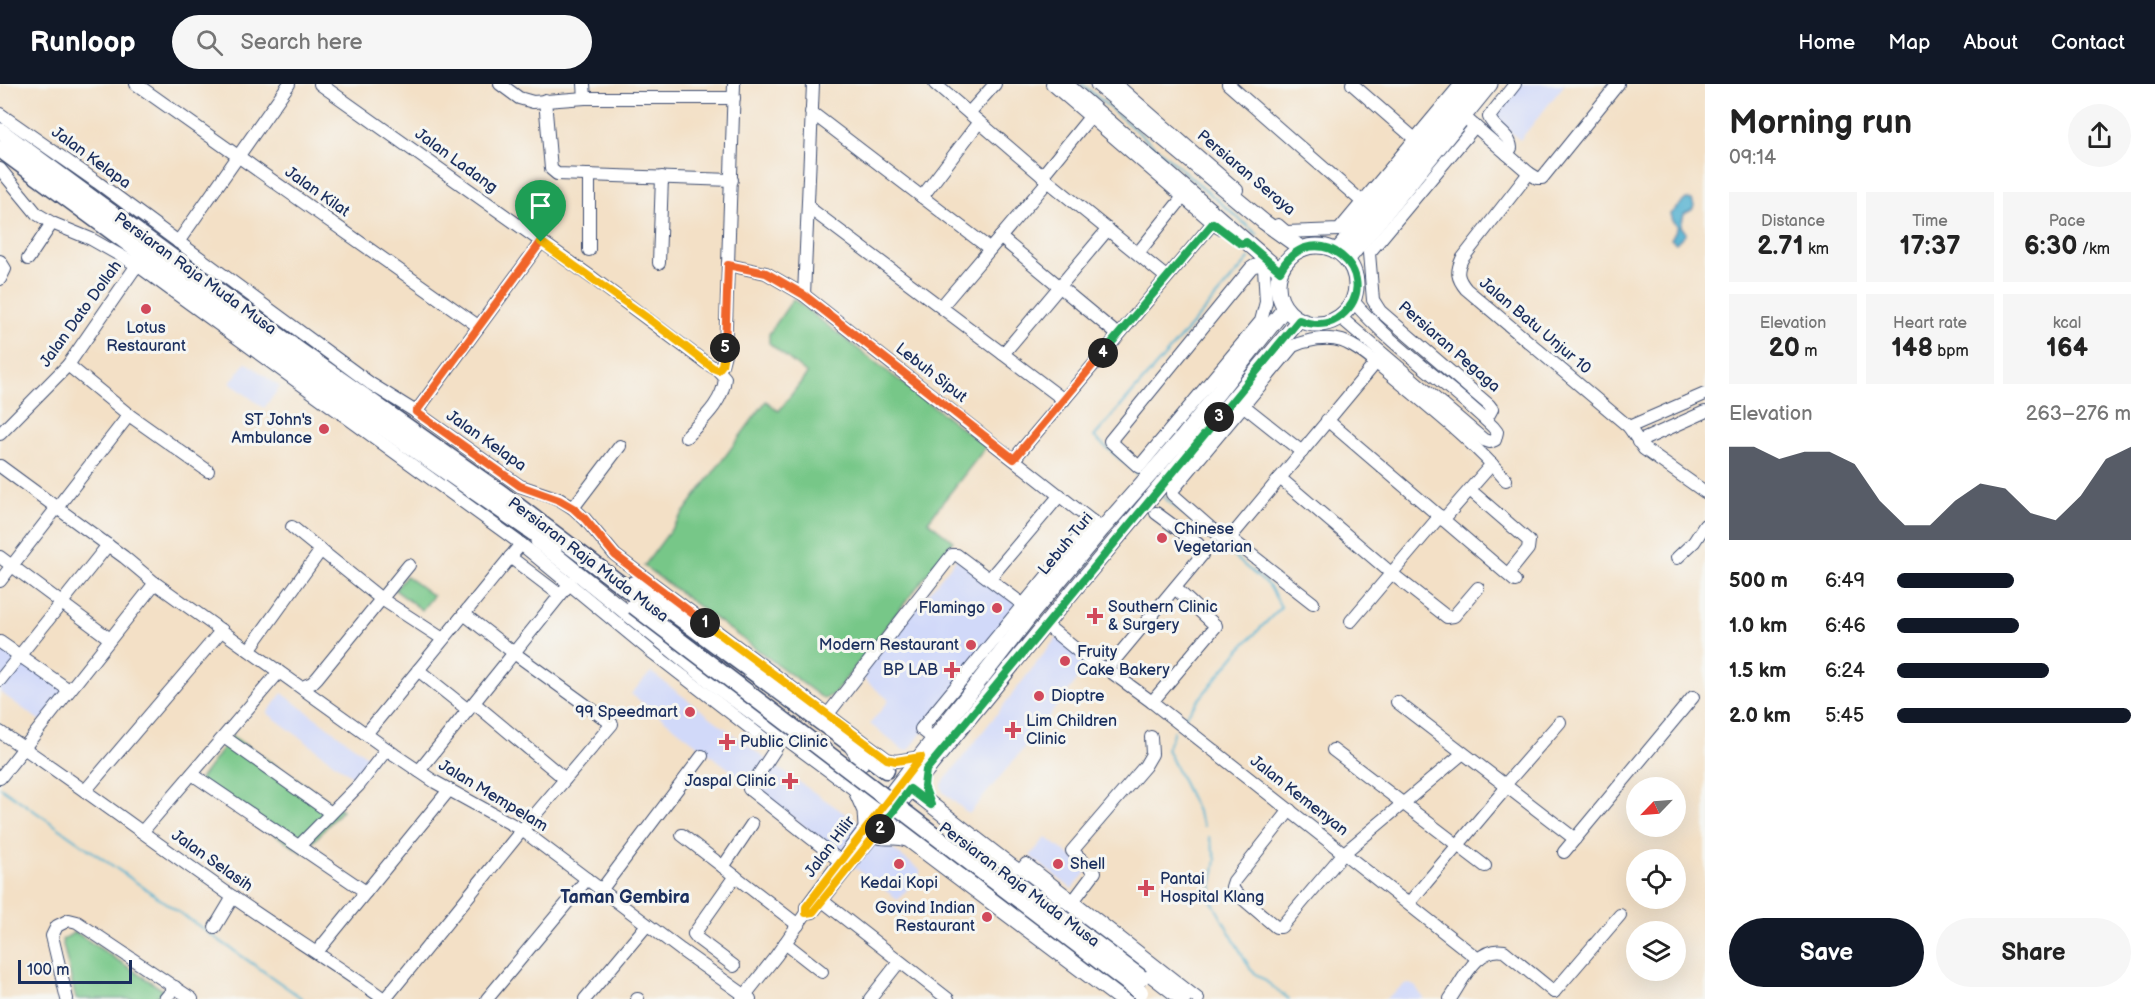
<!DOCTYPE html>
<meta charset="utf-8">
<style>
body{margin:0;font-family:"Balsamiq Sans",sans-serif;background:#f6f6f6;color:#222;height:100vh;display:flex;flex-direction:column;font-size:22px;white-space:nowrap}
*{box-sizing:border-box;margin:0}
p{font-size:20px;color:#767676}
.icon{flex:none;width:33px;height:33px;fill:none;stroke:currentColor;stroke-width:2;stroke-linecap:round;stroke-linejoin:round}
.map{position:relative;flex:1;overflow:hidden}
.sheet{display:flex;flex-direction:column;background:#fff;width:450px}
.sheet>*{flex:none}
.needle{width:39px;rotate:245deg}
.fabs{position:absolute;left:1626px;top:693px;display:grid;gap:12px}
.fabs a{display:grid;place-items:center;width:60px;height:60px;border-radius:50%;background:#fff;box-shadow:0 6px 24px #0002;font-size:30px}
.scale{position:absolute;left:18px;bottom:15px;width:114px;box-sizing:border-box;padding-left:6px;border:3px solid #1b2f5e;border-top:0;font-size:16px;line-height:21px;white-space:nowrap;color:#1b2f5e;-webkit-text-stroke:4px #f6f6f2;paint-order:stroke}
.pin{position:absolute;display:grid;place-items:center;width:51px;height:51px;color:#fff;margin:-62px -26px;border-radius:50% 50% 50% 0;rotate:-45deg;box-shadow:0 0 6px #0007}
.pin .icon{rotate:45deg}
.km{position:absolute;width:30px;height:30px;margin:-15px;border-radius:50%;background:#222;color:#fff;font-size:16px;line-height:30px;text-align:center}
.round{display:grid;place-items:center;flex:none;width:63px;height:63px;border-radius:32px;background:#f6f6f6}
.head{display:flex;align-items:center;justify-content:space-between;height:102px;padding:0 24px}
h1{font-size:33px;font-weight:700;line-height:45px}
.figures{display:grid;grid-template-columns:repeat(3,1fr);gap:9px;height:102px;padding:6px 24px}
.figures div{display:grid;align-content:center;border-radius:0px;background:#f6f6f6;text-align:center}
.figures b{font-size:26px;font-weight:700}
.figures small{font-size:16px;font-weight:400}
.figures p{font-size:16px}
.chart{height:168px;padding:12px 24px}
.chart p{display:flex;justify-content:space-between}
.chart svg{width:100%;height:108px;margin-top:6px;fill:#111827;opacity:.7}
.action{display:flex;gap:12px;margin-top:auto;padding:12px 24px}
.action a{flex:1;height:69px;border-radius:36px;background:#111827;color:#fff;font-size:24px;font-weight:700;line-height:69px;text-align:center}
.action a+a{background:#f6f6f6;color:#222}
ul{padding:0 24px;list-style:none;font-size:20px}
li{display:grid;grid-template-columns:96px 72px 1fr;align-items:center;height:45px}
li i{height:15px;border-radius:8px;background:#111827}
header{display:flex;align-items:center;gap:36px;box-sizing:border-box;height:84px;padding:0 30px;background:#111827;color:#fff}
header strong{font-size:28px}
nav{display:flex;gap:33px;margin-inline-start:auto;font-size:21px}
.search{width:420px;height:54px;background:#f6f6f6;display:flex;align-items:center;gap:15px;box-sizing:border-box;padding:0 21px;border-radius:33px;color:#767676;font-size:22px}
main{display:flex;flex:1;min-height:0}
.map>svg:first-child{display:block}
.built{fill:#d1d9f9}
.green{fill:#77c788;stroke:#497b73;stroke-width:1.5}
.water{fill:#52b1d0;stroke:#367097;stroke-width:1.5}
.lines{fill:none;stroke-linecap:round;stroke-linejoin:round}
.stream{stroke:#52b1d0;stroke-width:2}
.minor-casing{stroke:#3b4a6e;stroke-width:14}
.major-casing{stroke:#3b4a6e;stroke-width:17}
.highway-casing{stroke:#3b4a6e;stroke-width:19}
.minor{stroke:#fff;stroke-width:12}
.major{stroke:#fff;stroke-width:15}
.highway{stroke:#fff;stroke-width:16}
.highway-bridge-casing{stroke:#3b4a6e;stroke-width:19;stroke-linecap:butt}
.highway-bridge{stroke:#fff;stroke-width:16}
.split-1-casing{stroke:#fff;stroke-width:12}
.split-2-casing{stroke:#fff;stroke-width:12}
.split-3-casing{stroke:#fff;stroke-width:12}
.split-4-casing{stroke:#fff;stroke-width:12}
.split-5-casing{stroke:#fff;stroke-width:12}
.split-6-casing{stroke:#fff;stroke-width:12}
.split-1{stroke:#f0652b;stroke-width:8}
.split-2{stroke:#f5b400;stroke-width:8}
.split-3{stroke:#22a559;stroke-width:8}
.split-4{stroke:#22a559;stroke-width:8}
.split-5{stroke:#f0652b;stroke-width:8}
.split-6{stroke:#f5b400;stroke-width:8}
.poi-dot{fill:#d1495b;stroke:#f6f6f2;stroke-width:2}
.labels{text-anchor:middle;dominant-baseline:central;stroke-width:6;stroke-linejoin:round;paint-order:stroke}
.street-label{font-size:16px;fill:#1b2f5e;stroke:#f6f6f2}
.poi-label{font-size:16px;fill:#1b2f5e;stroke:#f6f6f2;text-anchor:start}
.neighbourhood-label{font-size:18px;font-weight:bold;fill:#1b2f5e;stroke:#f6f6f2}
</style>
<header>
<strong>Runloop</strong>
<div class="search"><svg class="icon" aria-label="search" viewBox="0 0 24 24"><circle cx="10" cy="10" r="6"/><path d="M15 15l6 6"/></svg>Search here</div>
<nav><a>Home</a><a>Map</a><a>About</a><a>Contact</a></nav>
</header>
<main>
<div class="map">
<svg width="1705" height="915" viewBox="0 0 1705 915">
<rect width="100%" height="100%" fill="#f6f6f2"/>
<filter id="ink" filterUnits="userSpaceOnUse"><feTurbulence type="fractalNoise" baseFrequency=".0167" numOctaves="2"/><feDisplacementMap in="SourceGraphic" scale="12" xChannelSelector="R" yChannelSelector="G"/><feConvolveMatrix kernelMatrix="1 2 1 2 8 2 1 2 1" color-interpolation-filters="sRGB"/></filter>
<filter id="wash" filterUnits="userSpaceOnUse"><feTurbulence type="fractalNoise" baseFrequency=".008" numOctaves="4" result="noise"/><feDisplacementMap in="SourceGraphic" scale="24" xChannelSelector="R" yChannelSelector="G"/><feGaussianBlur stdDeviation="1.35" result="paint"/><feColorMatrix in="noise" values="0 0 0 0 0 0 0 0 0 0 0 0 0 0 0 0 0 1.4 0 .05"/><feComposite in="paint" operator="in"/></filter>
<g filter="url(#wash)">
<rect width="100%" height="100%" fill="#f3e0c6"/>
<!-- built -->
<g class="built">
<path d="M1520,0h45l-45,56 -28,-23z"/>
<path d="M246,278l34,25 -16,21 -34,-25z"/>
<path d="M957,474l62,46 -110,146h-6l-33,-26 19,-24 -29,-24z"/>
<path d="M1057,553l33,26 -61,79 -60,72 -26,-22 -2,-7z"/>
<path d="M0,558l69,48 -26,33 -43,-31z"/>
<path d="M651,588l120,91 91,62 -22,29 -209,-160z"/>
<path d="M282,609l93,69 -15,20 -93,-69z"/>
<path d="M1046,753l42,33 -16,19 -42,-33z"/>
<path d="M875,757l11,3 34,26v5l-22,25 -44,-33z"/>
<path d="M1410,900l6,3 8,12h-39l19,-14z"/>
</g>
<!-- green -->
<g class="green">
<path d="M793,215l193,148 -58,74 25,20 -119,153 -10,5 -180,-133 122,-165 13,10 28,-37 -38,-31v-9z"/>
<path d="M406,492l27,20 -11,14 -27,-20z"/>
<path d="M232,652l110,74 -39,43 -106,-70z"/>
<path d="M75,848l88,58 -8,9h-79l-14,-59z"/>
</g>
<!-- water -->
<path class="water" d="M1686,115l6,1 2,6 -2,4 -8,4 -3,12 5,7 -10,10 -5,-4 7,-13 -6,-5 -2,-7z"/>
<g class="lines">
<!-- stream -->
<g class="stream">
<path d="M1082,0l176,151"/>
<path d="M1140,392l-46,-39 155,-178"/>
<path d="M1160,410l110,93 11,20 -41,42 -57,70"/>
<path d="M1174,647l-7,18 37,77"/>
<path d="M0,703l303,212"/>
<path d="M1209,753l7,22 -6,39 41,72 38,29"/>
</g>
</g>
</g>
<g filter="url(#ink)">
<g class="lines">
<defs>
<g id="minor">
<path d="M136,0l342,242"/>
<path d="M320,0l274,195 112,84 12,7 7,8c-2,25 -23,42 -39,59"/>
<path d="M500,0l19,14 14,4 52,-4h149"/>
<path d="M584,0l1,14"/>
<path d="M935,0l113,97 118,96"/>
<path d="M1052,0l167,144"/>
<path d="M1228,0l139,122"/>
<path d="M1352,0l64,56"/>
<path d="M1108,9l8,-9 121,106"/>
<path d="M545,16l6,69 6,5 175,6"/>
<path d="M811,28l179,137"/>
<path d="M969,29l26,-29"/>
<path d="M0,30l97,68 274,202 45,28 104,74 39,13 14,9 12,11 30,36 272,204 9,2 25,-4"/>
<path d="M1469,37l60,52 8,5h5l76,-94"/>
<path d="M1475,42l-106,127 4,47 7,11 109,94 3,4 -6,11"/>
<path d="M1507,70l4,-6c-1,-14 -17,-18 -22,-31l26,-33"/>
<path d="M0,85l37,45 15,9 39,16 46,26 30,22 354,257 132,109 123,95 -27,41 91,72"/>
<path d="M1529,89l-67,86c-6,13 -5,19 4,30l163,138 15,22 61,43"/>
<path d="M589,91v75"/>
<path d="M1042,92l48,-59"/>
<path d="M922,113l57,-75"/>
<path d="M808,123l256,193"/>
<path d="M1278,141l8,7 53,-2 122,-146"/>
<path d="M1000,153l118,98"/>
<path d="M178,158l111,-158"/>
<path d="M1138,169l45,-56"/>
<path d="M28,175l24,-36"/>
<path d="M0,177l5,8 -5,10"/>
<path d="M659,179l3,-86"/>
<path d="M728,181l38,8 38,22 298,234"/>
<path d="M1259,181l5,3 2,34 -5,19 -122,146 -29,-26 141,-173 3,-2z"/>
<path d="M804,211l9,-211"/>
<path d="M941,223l107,-126"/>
<path d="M1340,233l144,123 6,2 5,-2 2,-8 -4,-5c-45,-44 -99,-78 -140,-126"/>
<path d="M1003,270l105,-125"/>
<path d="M68,281l61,50 79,56"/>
<path d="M718,286l4,-5 3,-11 9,-270"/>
<path d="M1244,322l58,46"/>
<path d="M416,328l125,-170"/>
<path d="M1327,336l188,161"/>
<path d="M1629,343l76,-33"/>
<path d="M0,350l68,-69 69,-100"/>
<path d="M1638,358l67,-30"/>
<path d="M1014,375l199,-236"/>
<path d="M0,382l124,91 31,26 240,172 40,27 87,48 159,120 69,49"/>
<path d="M1280,394l111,95 56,44 7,-1 24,-28"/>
<path d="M1470,406l59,51 -1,8 -20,25"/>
<path d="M573,424l47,-62"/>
<path d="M1443,436l49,-56"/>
<path d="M292,443l88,71 63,41"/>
<path d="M1230,454l149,-179"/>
<path d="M0,473l110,82"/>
<path d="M510,473l50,38"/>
<path d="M1677,474l17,-16 11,-17"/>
<path d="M990,494l70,-83"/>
<path d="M0,497l129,-166"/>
<path d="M1313,519l-83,-65h-8l-50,-44v-3l121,-145c14,-6 34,-10 49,-5 17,6 35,23 49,34 39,33 82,66 115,105"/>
<path d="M1351,537l89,-105"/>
<path d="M1046,541l43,35 18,9 45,33 326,257"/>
<path d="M0,558l69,48"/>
<path d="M249,566l72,-100"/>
<path d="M1107,585l95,-114v-5l-4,-6 -42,-31"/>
<path d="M418,586l50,40"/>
<path d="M0,596l108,-135"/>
<path d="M302,603l10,-4 5,-5 92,-113"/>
<path d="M1152,618l64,-76 -41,-38"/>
<path d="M1397,618l178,137"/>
<path d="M474,619l91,76"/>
<path d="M828,630l124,-159h5l76,57"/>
<path d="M0,648c78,52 153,109 230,163 51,36 104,68 154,104"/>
<path d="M366,650l155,-190"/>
<path d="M224,653l107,76"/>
<path d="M934,655l-13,-10 171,-208"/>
<path d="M1333,666l152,116"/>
<path d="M419,687l151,-188"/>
<path d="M192,690l174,118"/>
<path d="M0,694l155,-195"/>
<path d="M1504,702l56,-64"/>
<path d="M85,707l137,-161"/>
<path d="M1290,726l-56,71 -2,6 4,6 40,34h5l63,-74 118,-99"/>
<path d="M142,748l137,-160"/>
<path d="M682,751l116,90"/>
<path d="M874,752c13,6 20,-1 34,5l210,158"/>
<path d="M299,762l60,-61 28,-36"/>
<path d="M1564,768l129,-155"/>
<path d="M723,783l29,-43"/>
<path d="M1018,790l8,-10 172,135"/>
<path d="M602,805l100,-133"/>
<path d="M815,811l133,104"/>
<path d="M1074,816l21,-28 -23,-21 73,-85 7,-12 -1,-17"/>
<path d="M1409,819l97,-115"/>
<path d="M806,829v-6l74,-99"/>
<path d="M215,843l18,-30"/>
<path d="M785,859l37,29"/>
<path d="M317,868l132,-162"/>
<path d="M734,882l-36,-27 -4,-5 41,-58"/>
<path d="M1554,908l66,-77"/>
<path d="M67,915l-15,-63 5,-10 12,-6 8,2 115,77"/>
<path d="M165,915l10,-12"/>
<path d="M385,915l137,-169 90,-106 -98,-71 -50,-39"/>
<path d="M487,915l100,-120"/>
<path d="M585,915l62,-74"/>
<path d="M637,915h1"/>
<path d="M742,915l34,-43 30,-43 7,-1 77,-97"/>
<path d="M870,915l29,-37"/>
<path d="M1450,915c13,-19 27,-53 54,-48l50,41"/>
</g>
<g id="major">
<path d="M1065,0l215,187"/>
<path d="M1098,0l166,138 38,27"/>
<circle cx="1317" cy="201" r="39"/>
<path d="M1337,167l139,-167"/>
<path d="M1347,176l143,-176"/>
<path d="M538,457l179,145 197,146 218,167"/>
<path d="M841,690l13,-2 6,-7 -3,-11 -6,-9"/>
<path d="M903,699l280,216"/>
<path d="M857,709l8,18 1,16"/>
<path d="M880,724l153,-196 69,-83 81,-92 102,-129"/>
<path d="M890,731l159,-195 250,-300"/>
<path d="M874,752l13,-6 24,2"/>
</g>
<g id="highway">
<path d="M0,47l298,219 204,144 138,105"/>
<path d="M0,65l291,214 263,184"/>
<path d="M634,500l252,186"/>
</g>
</defs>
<!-- minor casing -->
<use href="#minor" class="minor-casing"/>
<!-- major casing -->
<use href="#major" class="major-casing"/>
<!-- highway casing -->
<use href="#highway" class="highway-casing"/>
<!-- minor -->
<use href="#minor" class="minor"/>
<!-- major -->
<use href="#major" class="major"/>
<!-- highway -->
<use href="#highway" class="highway"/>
<defs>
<g id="highway-bridge">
<path d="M634,522l506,386"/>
<path d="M1011,796l130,98"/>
</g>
</defs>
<!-- highway-bridge casing -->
<use href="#highway-bridge" class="highway-bridge-casing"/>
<!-- highway-bridge -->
<use href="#highway-bridge" class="highway-bridge"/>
</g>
</g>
<g class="lines" filter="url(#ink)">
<defs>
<path id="split-1" d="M541,158l-125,170 104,74 39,14 14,8 12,11 30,36 90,68"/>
<path id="split-2" d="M705,539l182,136 9,2 25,-4 -115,150v6l7,-1 67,-83"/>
<path id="split-3" d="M880,745l30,-40 21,16 -7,-19 2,-16 293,-353"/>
<path id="split-4" d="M1103,269l110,-130 25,19 4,2 4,-2 34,29c34,-61 108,5 62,44 -12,11 -28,11 -43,5l-80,97"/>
<path id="split-5" d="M725,264l3,-83 38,8 38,22 210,164 89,-106"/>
<path id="split-6" d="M541,158l112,80 60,46 5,2 4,-5 3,-17"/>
</defs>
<!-- split-1 casing -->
<use href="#split-1" class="split-1-casing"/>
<!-- split-2 casing -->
<use href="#split-2" class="split-2-casing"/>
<!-- split-3 casing -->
<use href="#split-3" class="split-3-casing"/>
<!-- split-4 casing -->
<use href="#split-4" class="split-4-casing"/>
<!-- split-5 casing -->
<use href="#split-5" class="split-5-casing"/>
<!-- split-6 casing -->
<use href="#split-6" class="split-6-casing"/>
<!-- split-1 -->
<use href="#split-1" class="split-1"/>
<!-- split-2 -->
<use href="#split-2" class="split-2"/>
<!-- split-3 -->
<use href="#split-3" class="split-3"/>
<!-- split-4 -->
<use href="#split-4" class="split-4"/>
<!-- split-5 -->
<use href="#split-5" class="split-5"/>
<!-- split-6 -->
<use href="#split-6" class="split-6"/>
</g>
<!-- markers -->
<g class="poi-dot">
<circle cx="146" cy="225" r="6"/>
<circle cx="324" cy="345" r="6"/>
<circle cx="1162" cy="454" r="6"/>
<circle cx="997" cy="524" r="6"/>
<path d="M1092 523h6v6h6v6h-6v6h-6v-6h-6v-6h6z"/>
<circle cx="971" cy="561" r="6"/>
<circle cx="1065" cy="577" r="6"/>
<path d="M949 577h6v6h6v6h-6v6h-6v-6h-6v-6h6z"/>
<circle cx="1039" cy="612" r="6"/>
<circle cx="690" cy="628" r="6"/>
<path d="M1010 637h6v6h6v6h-6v6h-6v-6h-6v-6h6z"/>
<path d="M724 649h6v6h6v6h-6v6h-6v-6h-6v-6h6z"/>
<path d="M787 688h6v6h6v6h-6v6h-6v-6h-6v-6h6z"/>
<circle cx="899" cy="780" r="6"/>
<circle cx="1058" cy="780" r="6"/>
<path d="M1143 795h6v6h6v6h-6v6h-6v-6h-6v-6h6z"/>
<circle cx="987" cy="833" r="6"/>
</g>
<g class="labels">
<!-- street labels -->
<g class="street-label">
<text transform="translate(91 74) rotate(36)">Jalan Kelapa</text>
<text transform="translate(456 77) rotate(36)">Jalan Ladang</text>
<text transform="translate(1246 89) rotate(40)">Persiaran Seraya</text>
<text transform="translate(317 108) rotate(35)">Jalan Kilat</text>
<text transform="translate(195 190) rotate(36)">Persiaran Raja Muda Musa</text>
<text transform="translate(81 230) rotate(-54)">Jalan Dato Dollah</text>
<text transform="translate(1535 242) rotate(40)">Jalan Batu Unjur 10</text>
<text transform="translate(1449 263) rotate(41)">Persiaran Pegaga</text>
<text transform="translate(931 289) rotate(38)">Lebuh Siput</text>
<text transform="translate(486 357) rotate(35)">Jalan Kelapa</text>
<text transform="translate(1066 460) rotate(-50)">Lebuh Turi</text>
<text transform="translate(588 476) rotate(37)">Persiaran Raja Muda Musa</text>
<text transform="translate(493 712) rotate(31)">Jalan Mempelam</text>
<text transform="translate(1299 712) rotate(38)">Jalan Kemenyan</text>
<text transform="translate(830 763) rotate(-53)">Jalan Hilir</text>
<text transform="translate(212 777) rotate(35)">Jalan Selasih</text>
<text transform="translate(1019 801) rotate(37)">Persiaran Raja Muda Musa</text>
</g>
<!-- poi labels -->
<g class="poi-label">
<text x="146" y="244" text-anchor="middle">Lotus<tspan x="146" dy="18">Restaurant</tspan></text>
<text x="312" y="336" text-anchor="end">ST John's<tspan x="312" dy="18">Ambulance</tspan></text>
<text x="1174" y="445">Chinese<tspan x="1174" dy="18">Vegetarian</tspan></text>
<text x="1108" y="523">Southern Clinic<tspan x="1108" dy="18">&amp; Surgery</tspan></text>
<text x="985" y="524" text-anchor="end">Flamingo</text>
<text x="959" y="561" text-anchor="end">Modern Restaurant</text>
<text x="1077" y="568">Fruity<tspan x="1077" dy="18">Cake Bakery</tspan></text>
<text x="938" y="586" text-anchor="end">BP LAB</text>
<text x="1051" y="612">Dioptre</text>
<text x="678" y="628" text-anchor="end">99 Speedmart</text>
<text x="1026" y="637">Lim Children<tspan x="1026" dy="18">Clinic</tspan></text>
<text x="740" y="658">Public Clinic</text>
<text x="776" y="697" text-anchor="end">Jaspal Clinic</text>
<text x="1070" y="780">Shell</text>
<text x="1160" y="795">Pantai<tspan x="1160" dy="18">Hospital Klang</tspan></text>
<text x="899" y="799" text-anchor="middle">Kedai Kopi</text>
<text x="975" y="824" text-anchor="end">Govind Indian<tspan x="975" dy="18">Restaurant</tspan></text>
</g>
<!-- neighbourhood labels -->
<g class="neighbourhood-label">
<text x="625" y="813">Taman Gembira</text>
</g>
</g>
</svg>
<div class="fabs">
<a><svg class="needle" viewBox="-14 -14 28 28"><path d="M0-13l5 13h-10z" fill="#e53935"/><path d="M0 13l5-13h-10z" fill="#767676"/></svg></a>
<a><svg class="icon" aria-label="locate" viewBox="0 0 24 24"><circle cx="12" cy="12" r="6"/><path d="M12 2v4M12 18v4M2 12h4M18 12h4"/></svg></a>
<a><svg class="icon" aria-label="layers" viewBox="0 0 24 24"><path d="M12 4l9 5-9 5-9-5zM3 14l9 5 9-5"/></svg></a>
</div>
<div class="scale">100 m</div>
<div class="pin" style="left:541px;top:158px;background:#1e9e55"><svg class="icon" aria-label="arrive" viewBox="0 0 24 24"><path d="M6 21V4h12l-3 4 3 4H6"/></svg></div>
<b class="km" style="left:705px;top:539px">1</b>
<b class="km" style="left:880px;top:745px">2</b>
<b class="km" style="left:1219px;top:333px">3</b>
<b class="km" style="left:1103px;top:269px">4</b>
<b class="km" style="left:725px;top:264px">5</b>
</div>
<section class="sheet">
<div class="head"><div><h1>Morning run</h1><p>09:14</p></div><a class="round"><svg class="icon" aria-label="share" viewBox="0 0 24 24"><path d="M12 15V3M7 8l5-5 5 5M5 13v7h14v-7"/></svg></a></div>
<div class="figures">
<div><p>Distance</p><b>2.71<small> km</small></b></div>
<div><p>Time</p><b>17:37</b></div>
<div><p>Pace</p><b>6:30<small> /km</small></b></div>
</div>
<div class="figures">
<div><p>Elevation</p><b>20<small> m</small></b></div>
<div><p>Heart rate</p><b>148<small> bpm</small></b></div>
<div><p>kcal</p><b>164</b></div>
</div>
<div class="chart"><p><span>Elevation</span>263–276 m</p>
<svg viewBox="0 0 160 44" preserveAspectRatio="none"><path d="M0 44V6L10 6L20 11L30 8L40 8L50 13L60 28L70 38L80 38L90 28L100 21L110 23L120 33L130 36L140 26L150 11L160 6V44z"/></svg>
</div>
<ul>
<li><b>500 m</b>6:49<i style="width:50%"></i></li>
<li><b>1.0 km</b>6:46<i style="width:52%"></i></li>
<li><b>1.5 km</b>6:24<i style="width:65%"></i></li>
<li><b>2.0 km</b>5:45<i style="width:100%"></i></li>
</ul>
<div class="action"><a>Save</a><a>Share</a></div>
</section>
</main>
